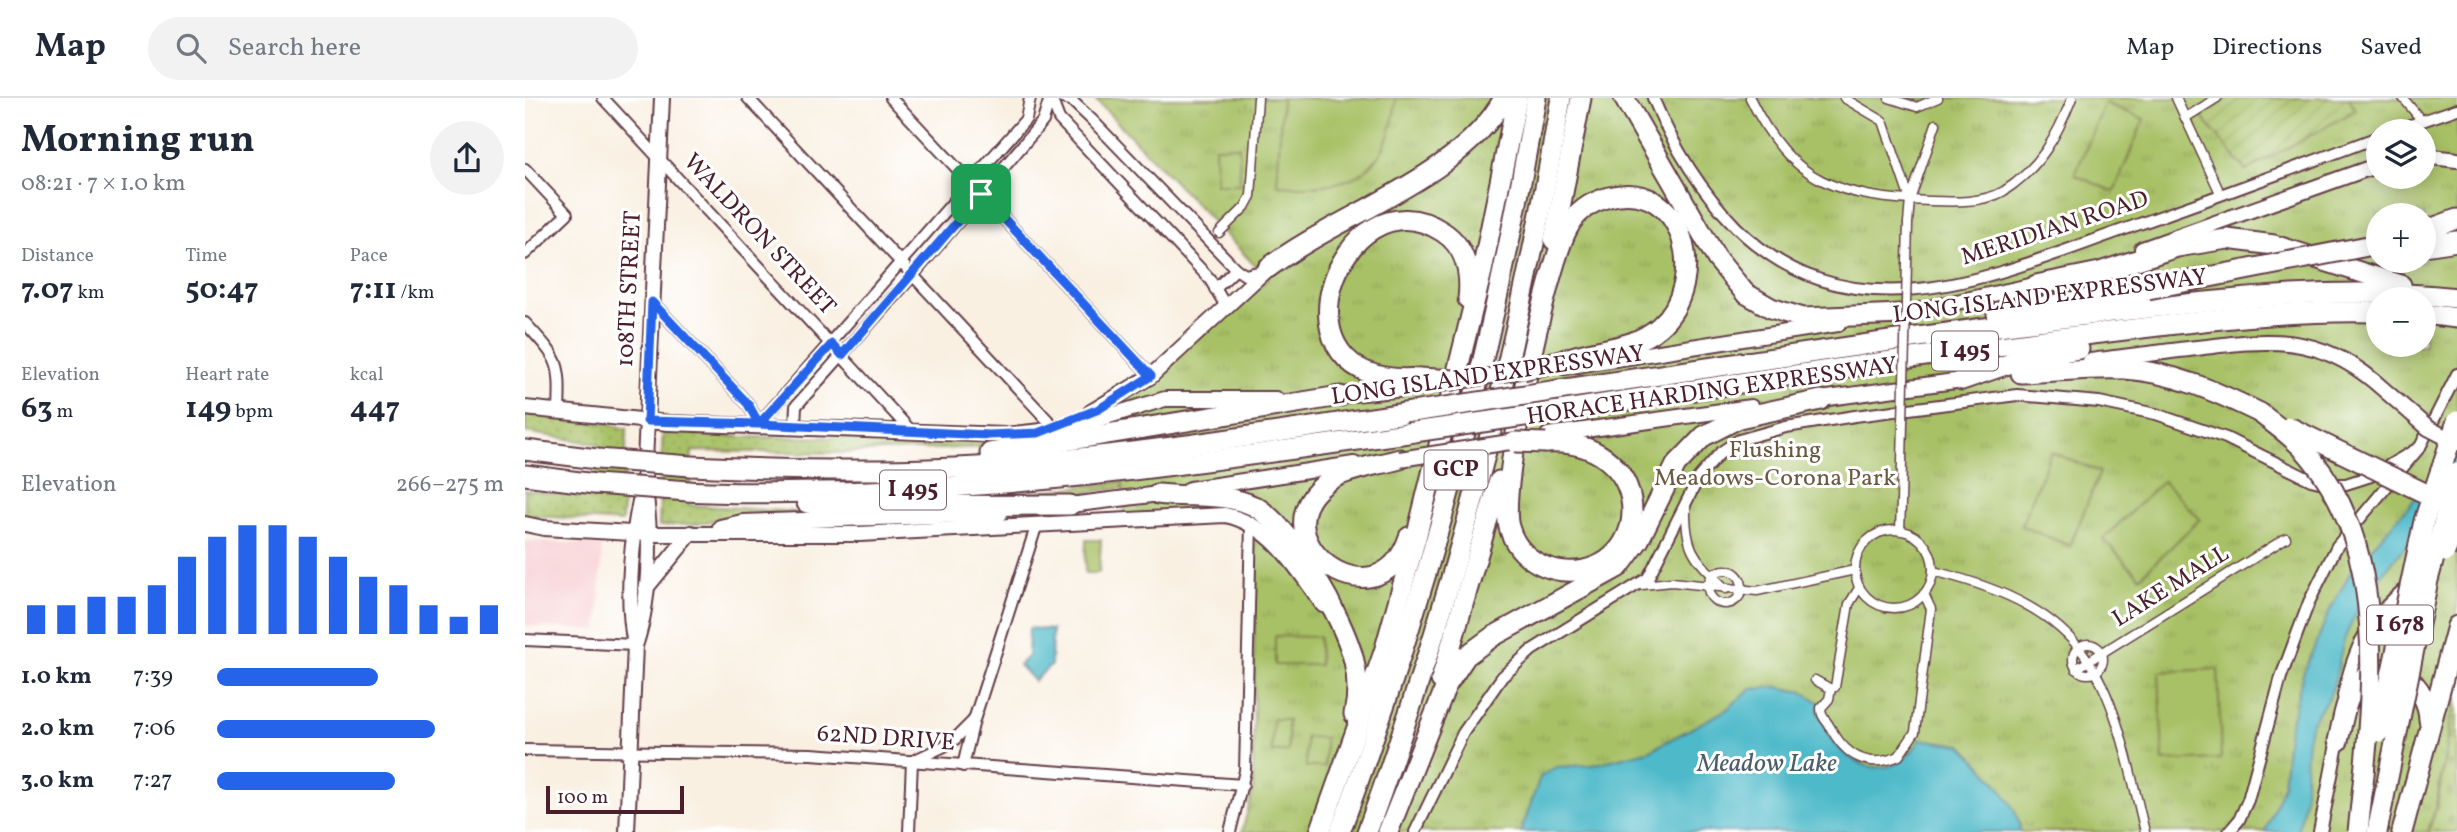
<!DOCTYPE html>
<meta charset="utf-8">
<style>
body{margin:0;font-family:Vollkorn,serif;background:#f2f2f3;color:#1f2937;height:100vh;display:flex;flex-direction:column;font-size:26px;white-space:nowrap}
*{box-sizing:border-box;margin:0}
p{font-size:23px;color:#747a83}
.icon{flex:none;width:38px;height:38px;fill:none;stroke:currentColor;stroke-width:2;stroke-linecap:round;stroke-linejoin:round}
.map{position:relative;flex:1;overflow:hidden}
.panel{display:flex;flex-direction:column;background:#fff;width:525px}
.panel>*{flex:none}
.controls{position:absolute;left:1841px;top:21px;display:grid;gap:14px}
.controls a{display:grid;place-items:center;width:70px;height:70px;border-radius:50%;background:#fff;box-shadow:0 4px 18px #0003;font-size:35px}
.scale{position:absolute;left:21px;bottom:18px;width:138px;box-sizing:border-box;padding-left:7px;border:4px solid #4a1f2b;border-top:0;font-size:19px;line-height:24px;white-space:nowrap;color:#4a1f2b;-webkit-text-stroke:5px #fff;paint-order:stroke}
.pin{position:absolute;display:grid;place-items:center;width:60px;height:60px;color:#fff;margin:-30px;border-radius:14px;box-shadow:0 4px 10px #0006}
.round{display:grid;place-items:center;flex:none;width:74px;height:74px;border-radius:37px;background:#f2f2f3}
.head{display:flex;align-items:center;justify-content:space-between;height:119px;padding:0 21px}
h1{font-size:38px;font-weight:700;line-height:52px}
.stats{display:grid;grid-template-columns:repeat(3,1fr);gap:10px;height:119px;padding:7px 21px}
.stats div{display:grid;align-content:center}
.stats b{font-size:30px;font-weight:700}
.stats small{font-size:19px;font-weight:400}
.stats p{font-size:19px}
.chart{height:196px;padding:14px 21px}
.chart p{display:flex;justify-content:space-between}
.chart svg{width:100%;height:126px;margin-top:7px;stroke:#2563eb;stroke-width:6}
ul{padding:0 21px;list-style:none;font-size:23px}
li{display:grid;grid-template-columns:112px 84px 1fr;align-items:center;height:52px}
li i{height:18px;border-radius:9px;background:#2563eb}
header{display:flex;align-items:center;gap:42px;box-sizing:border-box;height:98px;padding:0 35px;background:#fff;border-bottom:2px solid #e0e1e3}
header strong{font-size:33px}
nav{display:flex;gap:38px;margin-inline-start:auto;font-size:24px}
.search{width:490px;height:63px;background:#f2f2f3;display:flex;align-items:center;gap:18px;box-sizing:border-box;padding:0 24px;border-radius:38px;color:#747a83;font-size:26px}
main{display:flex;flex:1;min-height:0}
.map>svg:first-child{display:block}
.built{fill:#f7cfd3}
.grass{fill:url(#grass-dots);stroke:#797048;stroke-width:2}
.cemetery{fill:url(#cemetery-stones);stroke:#797048;stroke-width:2}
.park{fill:url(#park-tufts);stroke:#797048;stroke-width:2;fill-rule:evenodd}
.garden{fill:url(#garden-furrows);stroke:#797048;stroke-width:2}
.pitch{fill:#a8c166;stroke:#797048;stroke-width:2}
.water{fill:#4db9c9;stroke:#4c6c7a;stroke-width:2}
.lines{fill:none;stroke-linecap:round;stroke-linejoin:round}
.pedestrian-casing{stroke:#643e46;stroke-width:11}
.minor-casing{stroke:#643e46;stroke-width:14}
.tertiary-casing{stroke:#643e46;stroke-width:16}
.secondary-casing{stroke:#643e46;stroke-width:18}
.motorway-casing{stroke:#643e46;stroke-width:23}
.pedestrian{stroke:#fff;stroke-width:8}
.minor{stroke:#fff;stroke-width:10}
.tertiary{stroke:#fff;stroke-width:12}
.secondary{stroke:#fff;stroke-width:14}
.motorway{stroke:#fff;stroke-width:19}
.pedestrian-bridge-casing{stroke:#643e46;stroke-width:11;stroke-linecap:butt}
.secondary-bridge-casing{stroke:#643e46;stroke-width:18;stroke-linecap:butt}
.motorway-bridge-casing{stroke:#643e46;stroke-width:23;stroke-linecap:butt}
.pedestrian-bridge{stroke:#fff;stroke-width:8}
.secondary-bridge{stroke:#fff;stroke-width:14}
.motorway-bridge{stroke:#fff;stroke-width:19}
.route-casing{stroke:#fff;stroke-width:14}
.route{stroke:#2563eb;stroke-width:9}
.labels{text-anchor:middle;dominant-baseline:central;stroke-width:6;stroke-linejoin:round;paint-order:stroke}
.shield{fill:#fff;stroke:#80626b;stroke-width:2}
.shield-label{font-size:23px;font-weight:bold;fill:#4a1f2b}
.street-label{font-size:24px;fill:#4a1f2b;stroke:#fff}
.park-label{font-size:24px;fill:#6b5840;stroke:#fff}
.water-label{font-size:26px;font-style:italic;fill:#4b5d6a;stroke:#fff}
</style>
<header>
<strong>Map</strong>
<div class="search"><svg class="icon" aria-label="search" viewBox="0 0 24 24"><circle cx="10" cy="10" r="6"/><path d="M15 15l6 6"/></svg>Search here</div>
<nav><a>Map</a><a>Directions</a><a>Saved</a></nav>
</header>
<main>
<section class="panel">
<div class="head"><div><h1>Morning run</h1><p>08:21 · 7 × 1.0 km</p></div><a class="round"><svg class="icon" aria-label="share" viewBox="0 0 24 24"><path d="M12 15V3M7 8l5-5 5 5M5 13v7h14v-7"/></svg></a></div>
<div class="stats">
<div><p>Distance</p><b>7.07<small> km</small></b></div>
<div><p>Time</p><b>50:47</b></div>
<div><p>Pace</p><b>7:11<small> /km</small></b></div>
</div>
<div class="stats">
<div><p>Elevation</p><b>63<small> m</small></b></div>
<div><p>Heart rate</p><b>149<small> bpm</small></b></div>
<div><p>kcal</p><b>447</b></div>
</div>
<div class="chart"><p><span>Elevation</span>266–275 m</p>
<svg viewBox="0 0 160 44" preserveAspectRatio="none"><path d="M5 44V34M15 44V34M25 44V31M35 44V31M45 44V27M55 44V17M65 44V10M75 44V6M85 44V6M95 44V10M105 44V17M115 44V24M125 44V27M135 44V34M145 44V38M155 44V34"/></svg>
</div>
<ul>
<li><b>1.0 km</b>7:39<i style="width:56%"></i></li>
<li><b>2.0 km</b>7:06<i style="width:76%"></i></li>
<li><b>3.0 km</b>7:27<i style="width:62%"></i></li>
</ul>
</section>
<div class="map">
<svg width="1932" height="734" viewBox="0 0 1932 734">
<defs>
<pattern id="grass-dots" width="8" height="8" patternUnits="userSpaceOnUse" patternTransform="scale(1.75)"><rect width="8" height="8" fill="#a8c166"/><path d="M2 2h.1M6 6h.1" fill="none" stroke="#92a559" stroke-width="1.8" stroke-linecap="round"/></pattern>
<pattern id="cemetery-stones" width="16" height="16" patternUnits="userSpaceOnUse" patternTransform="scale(1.75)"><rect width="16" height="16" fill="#a8c166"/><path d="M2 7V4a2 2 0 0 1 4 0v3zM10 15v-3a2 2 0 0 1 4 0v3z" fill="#92a559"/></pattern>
<pattern id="park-tufts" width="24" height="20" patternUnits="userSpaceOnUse" patternTransform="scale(1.75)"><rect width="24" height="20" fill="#a8c166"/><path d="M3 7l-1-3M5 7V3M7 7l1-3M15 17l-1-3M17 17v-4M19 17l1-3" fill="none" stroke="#92a559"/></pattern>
<pattern id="garden-furrows" width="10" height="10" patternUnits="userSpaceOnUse" patternTransform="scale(1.75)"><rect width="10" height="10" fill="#a8c166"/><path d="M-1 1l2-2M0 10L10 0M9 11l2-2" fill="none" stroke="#92a559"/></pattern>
</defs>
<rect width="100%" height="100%" fill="#fff"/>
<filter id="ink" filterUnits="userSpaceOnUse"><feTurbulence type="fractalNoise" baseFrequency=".0143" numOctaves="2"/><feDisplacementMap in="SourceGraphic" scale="14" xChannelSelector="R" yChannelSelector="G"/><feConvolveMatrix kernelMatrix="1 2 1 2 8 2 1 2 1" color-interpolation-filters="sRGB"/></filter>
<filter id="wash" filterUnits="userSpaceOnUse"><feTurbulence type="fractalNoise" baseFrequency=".00686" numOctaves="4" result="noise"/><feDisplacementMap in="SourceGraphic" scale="28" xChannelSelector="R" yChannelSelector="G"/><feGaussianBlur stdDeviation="1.57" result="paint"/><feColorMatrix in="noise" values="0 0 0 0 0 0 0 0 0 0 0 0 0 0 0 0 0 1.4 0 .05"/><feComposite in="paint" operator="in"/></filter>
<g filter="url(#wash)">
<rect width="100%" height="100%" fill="#f9f0e2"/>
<!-- built -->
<path class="built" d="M0,443l77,4 -4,85 -73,-4z"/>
<!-- grass -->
<g class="grass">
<path d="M0,316l84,10 18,5 -5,93 -97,-7v-25l69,8 4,-54 -73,-12z"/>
<path d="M625,316l-141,32 -176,7 -141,-2 -3,54 126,8 -80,2 -37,9 -39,2 4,-95 78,6 173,1 96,4z"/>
<path d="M746,366c-94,18 -185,33 -280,33z"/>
</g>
<!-- cemetery -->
<path class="cemetery" d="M1932,588v146h-29l9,-27z"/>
<!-- park -->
<path class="park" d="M569,0h1363v588l-21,119 -8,27h-1186l11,-42 2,-265 -65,-10 -65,4 -7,-117 150,-123zM1853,33h46v46h-46zM1853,117h46v46h-46zM1853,201h46v46h-46z"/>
<!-- garden -->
<path class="garden" d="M1703,0h121l7,12 -110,61 -45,-55z"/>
<!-- pitch -->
<g class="pitch">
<path d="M757,0h114c-8,80 -46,92 -119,87z"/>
<path d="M1580,5l39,16 -30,73 -39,-17z"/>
<path d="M714,48l1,38h-24l-1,-37z"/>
<path d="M1526,354l49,20 -30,74 -49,-20z"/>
<path d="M1638,383l37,38 -60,58 -37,-38z"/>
<path d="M561,442h15l-2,33h-14z"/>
<path d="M750,538l44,1v28h-44z"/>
<path d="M1693,571l3,90 -58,2 -4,-89z"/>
<path d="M748,621l15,1v32h-16z"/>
<path d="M781,639l19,1v29h-19z"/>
</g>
<!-- water -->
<g class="water">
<path d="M1932,353v46c-40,32 -94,92 -112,141 -6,17 -7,35 -13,52 -4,13 -18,23 -22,37 -10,33 2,72 -14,105h-31l18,-47 5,-51 15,-60 26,-62 22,-41z"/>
<path d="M504,530l23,2 -1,35 -17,16 -15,-16 9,-9z"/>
<path d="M1252,589l26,5 17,11c-4,12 2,15 6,25 18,41 70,58 94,11l42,6c19,20 58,58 58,87h-499l19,-55 16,-10 36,-2 59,-15 75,-40 25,-21z"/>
</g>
</g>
<g filter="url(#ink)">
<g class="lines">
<defs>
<g id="pedestrian">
<path d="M1225,0c41,85 90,100 181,103 23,1 53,2 73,-10 36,-23 53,-55 68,-93"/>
<path d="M1319,0l39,23 27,79"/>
<path d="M1364,0l28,9 21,-9"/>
<path d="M1651,0l45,97"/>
<path d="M1878,0l19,23"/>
<path d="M1660,20l32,-20"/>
<path d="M1383,125l2,-23 26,-76"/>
<path d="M694,135l26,-26 6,-11 7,-98"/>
<path d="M1161,408c-1,46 9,52 40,83"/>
<circle cx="1369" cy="471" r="39"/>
<path d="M1375,433l1,-29"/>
<circle cx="1200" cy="489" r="17"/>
<path d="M1408,473c167,41 176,110 212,261"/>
<path d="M1117,487l30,-3 85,9 98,-21"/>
<circle cx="1563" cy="561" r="15"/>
<path d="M1551,571l210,-131"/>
<path d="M1290,582l16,9 -2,10 -8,9c0,10 5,11 9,19 15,28 37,43 69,29l16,-24 16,-123 -7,-15"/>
<path d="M1310,589l14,-83 10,-16"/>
</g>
<g id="minor">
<path d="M78,0l309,334"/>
<path d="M223,0l306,329"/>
<path d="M366,0l260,278"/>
<path d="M526,0l8,21 150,159 18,30"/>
<path d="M537,0l9,2 21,20 144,149 9,6 17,-4"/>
<path d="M1128,0c20,48 47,92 83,129 113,111 250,52 378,6 88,-31 176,-63 264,-96"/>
<path d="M1868,33l64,-22"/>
<path d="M0,71l42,45 -42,40"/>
<path d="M690,191l21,-20"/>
<path d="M127,204l96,102 11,20 267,-305 4,-21"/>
<path d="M0,225c35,38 36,38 34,90"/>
<path d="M270,329l1,-21 118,-132 129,-153 7,-23"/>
<path d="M0,542l110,5"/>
<path d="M0,652l286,4 432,31"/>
<path d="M390,662l36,-17 22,-22"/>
<path d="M438,668l11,-46 63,-196"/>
<path d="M384,734l3,-71"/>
<path d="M705,734l15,-61 6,-247"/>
<path d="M890,734l48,-99 39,-56 30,-27 116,-72 51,-101 22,-25 18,-12 47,-13 69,-11 162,-21 82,7 57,12 70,24 85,42 16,4h19l25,-8 49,-29"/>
<path d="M1704,734l10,-12 9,-20 33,-123 28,-75 28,-56 83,-99 37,-73"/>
</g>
<g id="tertiary">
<path d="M1819,598c11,-52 25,-77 66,-111"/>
<path d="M1795,734l19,-98"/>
</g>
<g id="secondary">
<path d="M1899,58l33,4"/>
<path d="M1617,151l236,-84"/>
<path d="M1367,218l152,-33"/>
<path d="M1565,263c36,-4 71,-9 107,-13 70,-9 120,-15 178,34"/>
<path d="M1039,269l274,-43"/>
<path d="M806,298l86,-8"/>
<path d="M1288,302l157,-21"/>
<path d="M0,310l144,15 336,12 64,-7 96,-29h111"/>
<path d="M566,314l60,-36 117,-108"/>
<path d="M1023,337l203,-28"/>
<path d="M665,391l164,-25"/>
<path d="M537,408l105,-13"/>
<path d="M0,426l19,4 105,6h211l365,-19c46,9 73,54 98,90"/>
<path d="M195,429l22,-5 258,-8"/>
<path d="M121,490l45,-55"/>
<path d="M111,545c14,-43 16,-108 9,-153"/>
<path d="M102,734l8,-187c-10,-51 -3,-112 9,-162l18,-385"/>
</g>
<g id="motorway">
<path d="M1099,0l93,161 28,34 26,15 32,10 99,-4"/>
<path d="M1899,133l33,-12"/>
<path d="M1029,142l27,-142"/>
<path d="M1899,148l33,-5"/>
<path d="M743,170c72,-55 193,-90 236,-170"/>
<path d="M1511,187l64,-13 77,-25 50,-8 47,6 127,40"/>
<path d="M1472,216l151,-25"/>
<path d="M1899,216l33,4"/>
<path d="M1496,275c35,-1 70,-6 104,-4 48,3 92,23 135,44"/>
<path d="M894,280c-161,14 -78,-213 24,-146 23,15 28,42 25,67"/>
<path d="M1437,282l61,-21 56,-10"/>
<path d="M1033,292c182,-26 363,-56 546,-77 117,-13 234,-28 353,-15"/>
<path d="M1028,314c171,-27 342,-53 514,-75 103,-12 208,-28 311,-25"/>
<path d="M1021,345c101,-6 112,111 38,127 -32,6 -66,-10 -75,-43 -11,-38 38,-261 59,-299 8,-16 23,-26 41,-31 76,-20 101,86 50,130 -28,24 -61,20 -93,32"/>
<path d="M0,352l72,9"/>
<path d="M465,355l350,-57"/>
<path d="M875,361c-21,6 -49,9 -68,20 -85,54 45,155 77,58"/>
<path d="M166,368c109,5 220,7 328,-2 132,-11 263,-33 393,-52"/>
<path d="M0,377l70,9"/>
<path d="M163,393c44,3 88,2 133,1 197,-2 391,-31 586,-59"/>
<path d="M633,396c31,4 67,-2 96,12 38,20 90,113 100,155 4,18 4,36 0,53"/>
<path d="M282,405l28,3 235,-1"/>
<path d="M916,582l58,-199"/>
<path d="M1813,643c5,-20 7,-45 22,-60 29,-32 69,6 69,39"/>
<path d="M795,734l64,-180 33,-118 65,-263 35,-173"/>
<path d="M815,734c88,-238 154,-483 196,-734"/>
<path d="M842,734c88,-238 152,-484 194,-734"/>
<path d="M863,734l58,-146 20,-30 26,-19 127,-70 20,-27 37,-75 28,-29 35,-18 82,-18"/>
<path d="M1877,734l55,-206"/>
</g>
</defs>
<!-- pedestrian casing -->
<use href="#pedestrian" class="pedestrian-casing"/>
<!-- minor casing -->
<use href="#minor" class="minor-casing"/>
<!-- tertiary casing -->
<use href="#tertiary" class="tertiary-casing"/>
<!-- secondary casing -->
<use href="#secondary" class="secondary-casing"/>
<!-- motorway casing -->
<use href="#motorway" class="motorway-casing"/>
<!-- pedestrian -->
<use href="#pedestrian" class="pedestrian"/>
<!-- minor -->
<use href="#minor" class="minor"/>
<!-- tertiary -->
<use href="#tertiary" class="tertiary"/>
<!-- secondary -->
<use href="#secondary" class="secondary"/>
<!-- motorway -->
<use href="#motorway" class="motorway"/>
<defs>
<path id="pedestrian-bridge" d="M1376,404l7,-279"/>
<g id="secondary-bridge">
<path d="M1850,284l53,46 29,15"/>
<path d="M892,290l116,-19"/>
<path d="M875,361l123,-19"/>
</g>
<g id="motorway-bridge">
<path d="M1623,191l230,-45"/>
<path d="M998,272l43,-11"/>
<path d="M894,280l37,2"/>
<path d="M887,314l146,-22"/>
<path d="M1735,315c18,14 37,27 52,46 82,101 58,254 46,373"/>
<path d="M1764,329l152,74"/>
<path d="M882,335l146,-21"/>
<path d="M990,344l31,1"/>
<path d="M72,361l94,7"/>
<path d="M70,386l93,7"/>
<path d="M1920,454l12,-29"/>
<path d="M1854,634l45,-211 33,-100"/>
<path d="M1852,734l51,-252 29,-107"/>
</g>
</defs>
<!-- pedestrian-bridge casing -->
<use href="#pedestrian-bridge" class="pedestrian-bridge-casing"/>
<!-- secondary-bridge casing -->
<use href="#secondary-bridge" class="secondary-bridge-casing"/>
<!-- motorway-bridge casing -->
<use href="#motorway-bridge" class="motorway-bridge-casing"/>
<!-- pedestrian-bridge -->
<use href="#pedestrian-bridge" class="pedestrian-bridge"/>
<!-- secondary-bridge -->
<use href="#secondary-bridge" class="secondary-bridge"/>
<!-- motorway-bridge -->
<use href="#motorway-bridge" class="motorway-bridge"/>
</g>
</g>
<g class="lines" filter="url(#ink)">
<defs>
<path id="route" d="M456,96l-139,161 -10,-11 -73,80 -112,-3 5,-119 96,102 11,20 229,11 50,-2 61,-24 52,-33 -170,-182"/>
</defs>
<!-- route casing -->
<use href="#route" class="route-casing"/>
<!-- route -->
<use href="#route" class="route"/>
</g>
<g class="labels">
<!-- shield labels -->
<g class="shield">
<rect x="1407" y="233.5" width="66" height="39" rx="5"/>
<rect x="899.5" y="352.5" width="63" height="39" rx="5"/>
<rect x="355" y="372.5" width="66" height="39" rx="5"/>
<rect x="1842" y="507.5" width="66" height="39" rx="5"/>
</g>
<g class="shield-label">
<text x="1440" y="253">I 495</text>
<text x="931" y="372">GCP</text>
<text x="388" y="392">I 495</text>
<text x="1875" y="527">I 678</text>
</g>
<!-- street labels -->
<g class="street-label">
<text transform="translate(1530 131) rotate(-18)">MERIDIAN ROAD</text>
<text transform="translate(234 137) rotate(47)">WALDRON STREET</text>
<text transform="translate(105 191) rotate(-87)">108TH STREET</text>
<text transform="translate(1525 199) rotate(-7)">LONG ISLAND EXPRESSWAY</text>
<text transform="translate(963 278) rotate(-8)">LONG ISLAND EXPRESSWAY</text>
<text transform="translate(1187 294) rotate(-8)">HORACE HARDING EXPRESSWAY</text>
<text transform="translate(1646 489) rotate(-32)">LAKE MALL</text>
<text transform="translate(361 641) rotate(4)">62ND DRIVE</text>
</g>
<!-- park labels -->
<g class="park-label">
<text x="1250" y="353">Flushing<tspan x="1250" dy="28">Meadows-Corona Park</tspan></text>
</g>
<!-- water labels -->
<g class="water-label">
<text x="1242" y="666">Meadow Lake</text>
</g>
</g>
</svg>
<div class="controls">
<a><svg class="icon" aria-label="layers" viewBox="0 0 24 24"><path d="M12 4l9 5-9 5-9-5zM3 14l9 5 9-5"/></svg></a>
<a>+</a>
<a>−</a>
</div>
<div class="scale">100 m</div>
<div class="pin" style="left:456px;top:96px;background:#1e9e55"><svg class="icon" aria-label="arrive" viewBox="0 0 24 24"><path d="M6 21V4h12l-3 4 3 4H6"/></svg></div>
</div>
</main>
